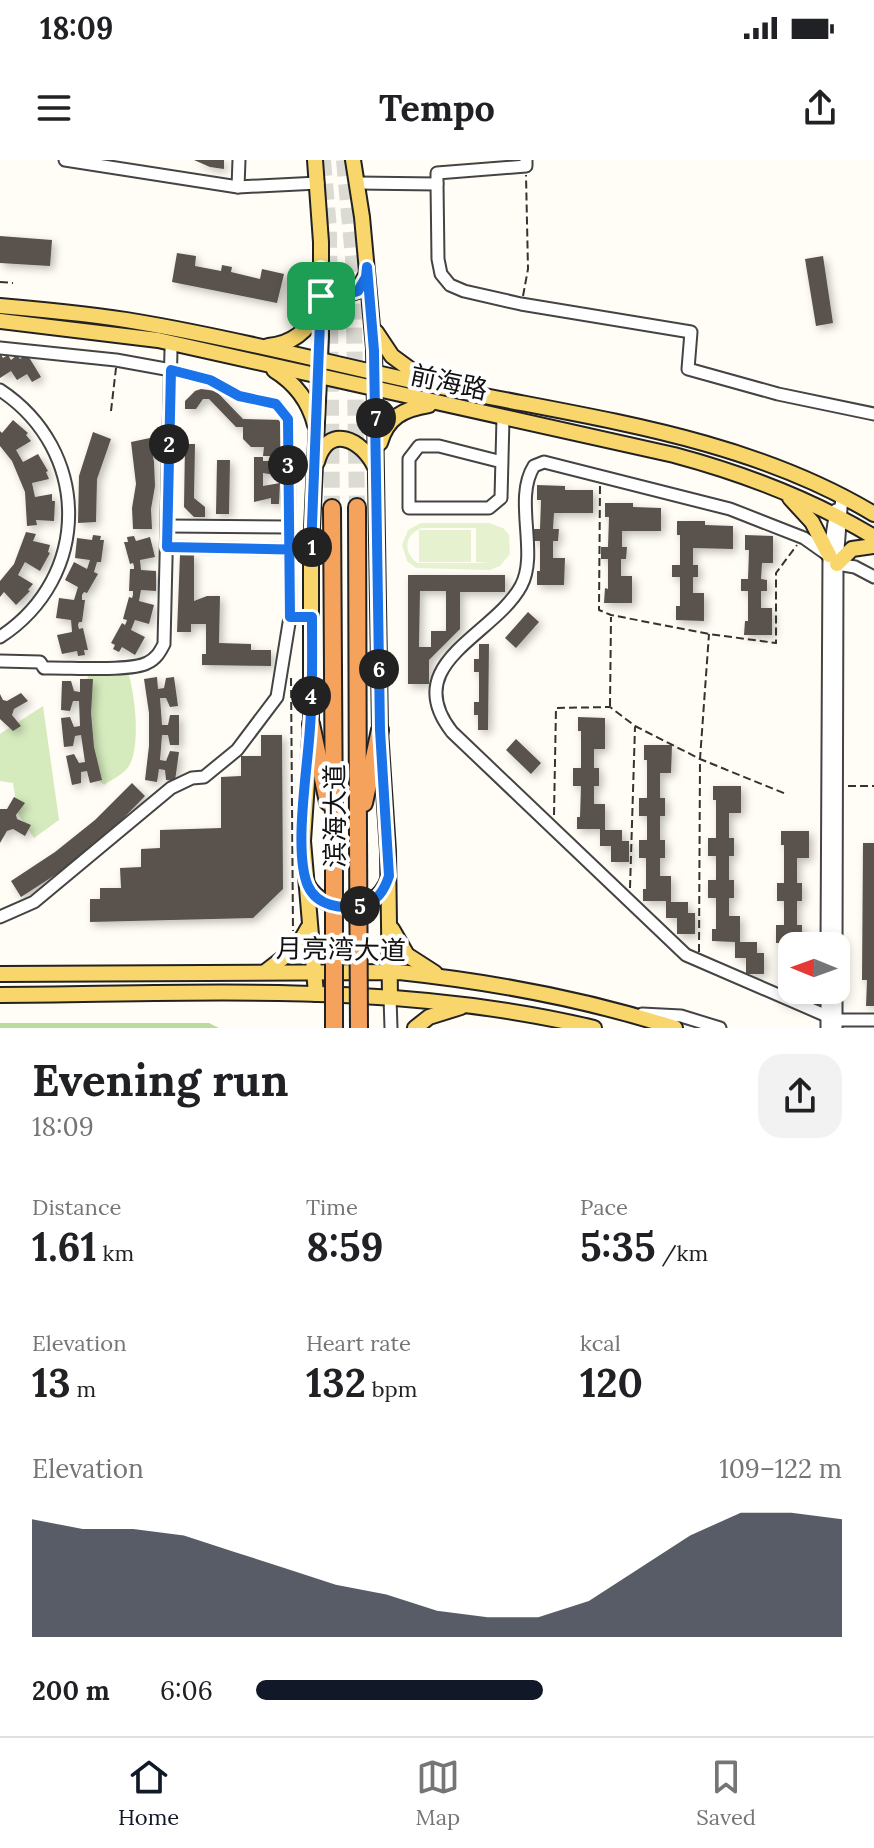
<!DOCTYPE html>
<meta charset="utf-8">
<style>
body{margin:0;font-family:Lora,"Noto Sans SC",serif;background:#f2f2f2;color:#202124;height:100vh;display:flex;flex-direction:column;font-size:30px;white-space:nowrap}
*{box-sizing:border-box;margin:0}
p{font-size:26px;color:#757577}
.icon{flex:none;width:44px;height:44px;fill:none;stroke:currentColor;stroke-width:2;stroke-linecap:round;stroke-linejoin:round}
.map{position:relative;height:868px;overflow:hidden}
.panel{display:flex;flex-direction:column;background:#fff;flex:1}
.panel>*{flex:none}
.needle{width:52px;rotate:271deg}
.fabs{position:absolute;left:778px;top:772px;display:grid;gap:16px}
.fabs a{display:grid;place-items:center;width:72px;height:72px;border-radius:16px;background:#fff;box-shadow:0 4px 12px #0003;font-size:40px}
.pin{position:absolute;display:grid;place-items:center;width:68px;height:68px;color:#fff;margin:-34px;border-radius:16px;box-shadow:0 4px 12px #0006}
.km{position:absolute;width:40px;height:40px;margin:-20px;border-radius:50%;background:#222;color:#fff;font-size:22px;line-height:40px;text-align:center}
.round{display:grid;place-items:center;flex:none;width:84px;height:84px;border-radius:24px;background:#f2f2f2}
.headline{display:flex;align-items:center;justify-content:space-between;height:136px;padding:0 32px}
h1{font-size:44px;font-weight:700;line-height:60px}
.stats{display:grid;grid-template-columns:repeat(3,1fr);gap:12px;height:136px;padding:8px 32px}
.stats div{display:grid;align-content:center}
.stats b{font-size:40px;font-weight:700}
.stats small{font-size:22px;font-weight:400}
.stats p{font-size:22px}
.chart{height:224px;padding:16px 32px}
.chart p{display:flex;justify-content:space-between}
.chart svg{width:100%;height:144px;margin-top:8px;fill:#111827;opacity:.7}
ul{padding:0 32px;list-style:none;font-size:26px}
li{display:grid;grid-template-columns:128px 96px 1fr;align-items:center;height:60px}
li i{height:20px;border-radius:10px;background:#111827}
.status{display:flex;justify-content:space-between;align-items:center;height:56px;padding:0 40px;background:#fff;direction:ltr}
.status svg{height:22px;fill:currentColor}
header{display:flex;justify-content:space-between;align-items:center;height:104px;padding:0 32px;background:#fff;font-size:36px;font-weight:700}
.tabs{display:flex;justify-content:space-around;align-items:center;height:112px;border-top:2px solid #e0e0e0;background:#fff;font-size:22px;color:#757577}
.tabs a{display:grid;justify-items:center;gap:4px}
.tabs .on{color:#111827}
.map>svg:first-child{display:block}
.forest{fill:url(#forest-crowns)}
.park{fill:#d5ebbd}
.pitch{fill:#e6f2cf;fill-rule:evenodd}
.building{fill:#5a524d;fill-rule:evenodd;filter:url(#shadow)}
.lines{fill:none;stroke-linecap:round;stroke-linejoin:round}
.highway-tunnel{stroke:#dbdad3;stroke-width:16;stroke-dasharray:16 8;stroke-linecap:butt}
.minor-casing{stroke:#444;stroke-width:15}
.major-casing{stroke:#222;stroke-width:18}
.highway-casing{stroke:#222;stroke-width:20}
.path{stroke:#333;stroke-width:2;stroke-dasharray:8 4;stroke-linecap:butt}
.minor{stroke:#fff;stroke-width:11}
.major{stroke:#f9d66b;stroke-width:14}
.highway{stroke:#f5a25d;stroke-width:16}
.highway-bridge-casing{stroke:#222;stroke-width:20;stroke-linecap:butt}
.highway-bridge{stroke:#f5a25d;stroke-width:16}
.route-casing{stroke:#fff;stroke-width:16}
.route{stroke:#1a73e8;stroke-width:10}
.labels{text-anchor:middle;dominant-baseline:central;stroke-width:8;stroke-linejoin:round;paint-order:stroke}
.street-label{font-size:26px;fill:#111;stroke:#fff}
</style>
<div class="status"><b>18:09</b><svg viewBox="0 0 49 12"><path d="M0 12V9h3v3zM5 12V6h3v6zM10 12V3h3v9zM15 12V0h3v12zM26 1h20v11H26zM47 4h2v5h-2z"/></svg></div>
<header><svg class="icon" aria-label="menu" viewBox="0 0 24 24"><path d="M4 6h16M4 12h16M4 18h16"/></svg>Tempo<svg class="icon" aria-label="share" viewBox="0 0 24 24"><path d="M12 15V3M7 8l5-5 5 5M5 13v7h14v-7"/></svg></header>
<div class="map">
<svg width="874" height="868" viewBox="0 0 874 868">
<defs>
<pattern id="forest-crowns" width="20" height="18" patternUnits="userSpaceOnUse" patternTransform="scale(2)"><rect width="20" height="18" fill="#b9dc9c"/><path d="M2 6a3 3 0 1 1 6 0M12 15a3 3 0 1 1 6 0" fill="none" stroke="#9ebc85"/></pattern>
<filter id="shadow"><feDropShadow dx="3.5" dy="3.5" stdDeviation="4" flood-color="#0004"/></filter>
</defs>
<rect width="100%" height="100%" fill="#fffdf5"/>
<!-- forest -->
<path class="forest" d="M0,863h209l10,5h-219z"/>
<!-- park -->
<g class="park">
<path d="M91,506l37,6c7,22 13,74 1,94 -5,8 -18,14 -25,19l-7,-6 -14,-85z"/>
<path d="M43,546l16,114 -25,18 -16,-24 -5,-31 -13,-2v-47z"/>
</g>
<!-- pitch -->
<g class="pitch">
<path d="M421,363h68l14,5 6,7 1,19 -10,12 -10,4 -74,-2 -9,-7 -5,-16 6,-15zM422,368h54v34l16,1h-75c-15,-12 -12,-29 5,-35z"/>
<rect x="419" y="370" width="52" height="32"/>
</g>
<!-- building -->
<g class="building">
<path d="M194,0h30v9l-14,-2z"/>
<path d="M0,76l52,4 -2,26 -50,-3z"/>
<path d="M177,93l19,3 -1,10 26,5 1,-6 10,2 -1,5 29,7 2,-10 22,5 -7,29 -105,-21z"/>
<path d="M823,96l10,67 -17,3 -11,-67z"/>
<path d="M0,193l3,5 5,-3 3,5 6,-5 3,4 7,-5 14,23 -9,5 -5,-8 -10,6 -6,-9 -11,7z"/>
<path d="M201,229l15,2 27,28 41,1v36h-4v20l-17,-3v13l17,-3 -1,21h-8v-6l-17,4v-45h9v4h8v-5h-8l1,-9h-13l-8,-8v-12h-7l-27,-28h-6l-7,10h-11v-8l10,-10z"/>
<path d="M13,260l15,13 -2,2 5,6 -15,9 7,12 15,-8 10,17 -2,1 3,7 -17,4 3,14 17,-3v7h3l-1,20 -18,-1 1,5 -10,1 -2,-34 -13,-31 -12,-15v-15l2,2z"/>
<path d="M93,272l18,7 -14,40 -1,43 -18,1 1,-47z"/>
<path d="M150,278l4,24 1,24 -4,23 1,20h-19l-1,-21 4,-24 -5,-42z"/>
<path d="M185,284h10l-1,54 11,9v10h-11l-10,-10z"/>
<path d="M217,300h13l-1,54h-13z"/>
<path d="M537,325l28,1v4h28v23h-39l-1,16h6l-1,12h-5v17h12l-1,27h-27v-14h3v-30h-7v-12h7l1,-29h-4z"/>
<path d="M605,343h28v4l28,1v23h-39v16h5l-1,12h-5v17h11v27h-28l1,-15 3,1v-30h-7v-12h7l1,-30h-4z"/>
<path d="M677,361h28v4l28,1v23l-40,-1v17h5v12h-5v16h11v28l-28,-1v-14h4v-29h-8v-12h8v-30h-3z"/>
<path d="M26,372l10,2 -3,7 17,4 -2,7 2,1 -10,18 -15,-9 -7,13 15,9 -5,6 2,1 -14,14 -12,-13 -4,5v-16l14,-17z"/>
<path d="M93,375l8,1 -1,4h4l-3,22h-4l-3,10 4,2 -11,19 -3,-1 -2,3v5h3l-3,22h-3l-1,3 1,4 4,-1 5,22h-4l1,5 -7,1 -1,-5 -15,3 -5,-19 15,-3 -1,-12 -15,-2 3,-20 15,2 4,-13 -13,-7 9,-18 13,7 3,-9 -15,-2 2,-20 15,2z"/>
<path d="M745,375l28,1v27h-11l-1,16 6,1v11h-6v17h11v27h-28l1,-14h3v-30h-7v-12h7l1,-29h-4z"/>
<path d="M134,376l2,5 14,-4 5,20 -15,3 1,10 15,1v20l-15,-1 -2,11 15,4 -5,19 -14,-4 -4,10 14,7 -10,18 -13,-8 -3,5 -6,-3 2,-4 -4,-2 11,-20 3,2 1,-2 1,-3 -4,-1 6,-22 3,1 1,-3v-4h-4l1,-22h4v-3l-1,-3 -3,1 -6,-22h4l-1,-5z"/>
<path d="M180,395h14v46l13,-5h13l-1,47 32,1v6h20v16l-69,-1v-11h4v-30h-15v8h-14z"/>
<path d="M408,415h97v17h-45v37l-31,31v24h-21zM420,431h26v40h-15v16h-12z"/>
<path d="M528,452l11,10 -23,26 -11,-10z"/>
<path d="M479,484h10l-1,86h-10v-15h-4v-13h5v-30h-5v-13h5z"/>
<path d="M157,517l1,12 6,-1 2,-10 8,-1 4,29 -8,1 -4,-9h-6l2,27h6l2,-10h9v30h-9l-2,-10h-6l-2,25 6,1 4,-10 9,1 -4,29 -9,-1 -1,-10 -6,-1 -2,13 -12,-2 4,-34v-33l-5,-34z"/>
<path d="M80,519h13l-2,34 3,34 8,33 -12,3 -3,-12 -6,1v11l-9,2 -6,-29 8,-2 5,9 6,-1 -4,-27 -6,1 -2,10 -9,1 -3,-29 9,-1 4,10 6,-1 -1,-25h-6l-3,10 -9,-1 1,-29h9l3,10 6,1z"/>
<path d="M21,533l7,8 -14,8 -2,6 9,11 -8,5 -13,-12v-25l3,6 4,1z"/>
<path d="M578,557l27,1v31h-11v19h5v18h-5v18h11v26h17v11h7v21h-18v-16h-11v-17h-23v-12h3l1,-31h-8v-18h8v-37h-3z"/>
<path d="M261,575h21l1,154 -30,29 -163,4v-23h10v-11h21l-1,-20 21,-1v-18l19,-1v-18l61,-2v-51l20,-1v-20h20z"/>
<path d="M516,579l25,24 -10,11 -25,-24z"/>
<path d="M644,585h28l-1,28h-11v25h5v18h-5v24h5v18h-5v18h11v26h17v11h7v21h-18v-16h-11v-17h-23v-12h3v-31h-7v-18h8v-24h-8v-18h8v-38h-3z"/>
<path d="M132,623l13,13 -37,38 -42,34 -45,29 -10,-16 44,-29 40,-32z"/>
<path d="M713,626h28v27h-12v25h5v18h-5v24h5v18h-5v18h11v26h17v11h7v21h-18v-16h-11v-16l-23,-1v-12h4v-31h-8v-18h8v-24h-8v-18h8v-38h-3z"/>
<path d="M14,637l11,6 -9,12 1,4 14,6 -6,11 -12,-7 -6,2 -7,12v-34h7z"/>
<path d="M781,671h28v27h-12v25h5v18h-5v24h5v18l-10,3v41h-12l1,-13h3v-31h-8v-18h8v-24h-7v-18h7v-38h-3z"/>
<path d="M863,683h11v163h-8l1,-26h-5z"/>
</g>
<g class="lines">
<!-- highway-tunnel -->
<g class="highway-tunnel">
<path d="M323,0l6,69 3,279"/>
<path d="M344,0l9,98 4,249"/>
</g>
<defs>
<g id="minor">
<path d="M65,0l173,27 80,-4"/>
<path d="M357,23l80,1v-11l89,-7v-6"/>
<path d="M437,24l1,75 3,15 9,11 14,6 57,13 170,28 -3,37 90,25 96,20"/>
<path d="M238,27l1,-27"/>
<path d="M0,188l116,12 55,10 39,10 29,16 37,8 12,15 2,198 -13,80 -40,53 -33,27 -12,1 -21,10 -137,114 -34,15"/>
<path d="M0,230c91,60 92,187 0,247"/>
<path d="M502,302l-63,-16h-20l-10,13v49h80l12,-10 2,-80"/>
<path d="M167,366l121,1"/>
<path d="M167,387l144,3"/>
<path d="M837,404l18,3 19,10"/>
<path d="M0,501l40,1 4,6c23,-1 86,4 103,-5 9,-4 13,-11 17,-19l7,-294"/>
<path d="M827,786l2,-391 7,-45"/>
<path d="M836,789l1,-385 5,-69"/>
<path d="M390,837l1,31"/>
<path d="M642,854l39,2 39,12"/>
<path d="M827,856l-141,-61 -234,-223c-54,-69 42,-96 69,-146 18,-33 -8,-87 13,-120l10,-4 186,47 74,29 24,17"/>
<path d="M836,860h38"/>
<path d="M827,868v-38"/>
<path d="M836,868v-38"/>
</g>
<g id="major">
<path d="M315,0l6,82v95l-10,213v174l-8,117 13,153"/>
<path d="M353,0l9,57 12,131 6,382 8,121 2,146"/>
<path d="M324,116l7,13 14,6 13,-4 8,-16"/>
<path d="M0,146c46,4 93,8 138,16 102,17 202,44 302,65 147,31 303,48 434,127"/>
<path d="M0,161l158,19 516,115c71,19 137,44 200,82"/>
<path d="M376,172l16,24 34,25"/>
<path d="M268,186c25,-2 41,-16 51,-38"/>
<path d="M274,210c21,13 35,31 41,55"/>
<path d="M380,283c7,-26 24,-34 49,-38"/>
<path d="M317,302c11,-39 45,-23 58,5"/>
<path d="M790,338l22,24 17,33"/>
<path d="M837,404l15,-15 22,-3"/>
<path d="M307,724c18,32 68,31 81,-4"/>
<path d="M392,769l15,26 28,18"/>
<path d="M265,812l32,-25 11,-19"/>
<path d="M0,814l399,-2c94,10 186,27 276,56"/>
<path d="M0,835c199,-1 399,-14 594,33"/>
<path d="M415,868l14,-11 32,-10"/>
</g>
<g id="highway">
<path d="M357,347l1,329"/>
<path d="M332,348l2,327"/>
<path d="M311,564l17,78"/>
<path d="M364,643l16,-73"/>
</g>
</defs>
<!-- minor casing -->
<use href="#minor" class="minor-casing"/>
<!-- major casing -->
<use href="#major" class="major-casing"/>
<!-- highway casing -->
<use href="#highway" class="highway-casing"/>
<!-- path -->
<g class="path">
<path d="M0,122l13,1"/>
<path d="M523,136l5,-27 -2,-94"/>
<path d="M111,251l5,-43"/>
<path d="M600,326l-1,124 12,5 98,19 67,9v-70l21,-28"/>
<path d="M291,518l2,253"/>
<path d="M610,546l1,-89"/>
<path d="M848,626h26"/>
<path d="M554,655l2,-107 54,-1 25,19 65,33 86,35"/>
<path d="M630,728l5,-161"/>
<path d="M699,792l1,-193 9,-125"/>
</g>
<!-- minor -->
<use href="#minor" class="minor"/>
<!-- major -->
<use href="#major" class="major"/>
<!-- highway -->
<use href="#highway" class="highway"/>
<defs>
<g id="highway-bridge">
<path d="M334,675v193"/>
<path d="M358,676l1,192"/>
</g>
</defs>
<!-- highway-bridge casing -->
<use href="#highway-bridge" class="highway-bridge-casing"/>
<!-- highway-bridge -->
<use href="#highway-bridge" class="highway-bridge"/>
</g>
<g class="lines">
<defs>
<path id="route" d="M321,136l-10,254 -144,-3 4,-177 39,10 29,16 37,8 12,15 2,198h22c0,37 1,74 -2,110 -2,39 -17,125 -2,159 9,20 34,24 53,19 16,-3 23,-14 28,-29l-9,-146 -6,-379 -7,-84 -1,10 -8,14 -13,4 -14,-6 -10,-21v28"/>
</defs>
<!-- route casing -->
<use href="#route" class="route-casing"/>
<!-- route -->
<use href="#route" class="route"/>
</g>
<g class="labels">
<!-- street labels -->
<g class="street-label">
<text transform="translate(449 222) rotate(12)">前海路</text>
<text transform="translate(334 656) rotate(-90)">滨海大道</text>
<text transform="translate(341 789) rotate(1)">月亮湾大道</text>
</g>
</g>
</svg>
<div class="fabs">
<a><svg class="needle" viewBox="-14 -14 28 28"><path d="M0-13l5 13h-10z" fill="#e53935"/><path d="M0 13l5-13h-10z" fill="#757577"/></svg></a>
</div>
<div class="pin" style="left:321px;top:136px;background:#1e9e55"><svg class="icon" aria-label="arrive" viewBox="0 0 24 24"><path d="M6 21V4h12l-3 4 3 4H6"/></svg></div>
<b class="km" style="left:312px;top:387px">1</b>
<b class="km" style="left:169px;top:284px">2</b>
<b class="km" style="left:288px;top:305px">3</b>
<b class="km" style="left:311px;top:536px">4</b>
<b class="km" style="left:360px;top:746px">5</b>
<b class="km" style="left:379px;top:509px">6</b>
<b class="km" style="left:376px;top:258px">7</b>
</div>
<section class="panel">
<div class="headline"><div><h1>Evening run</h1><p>18:09</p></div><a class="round"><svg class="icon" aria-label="share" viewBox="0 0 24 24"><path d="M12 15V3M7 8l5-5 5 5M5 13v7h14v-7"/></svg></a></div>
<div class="stats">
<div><p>Distance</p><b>1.61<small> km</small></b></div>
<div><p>Time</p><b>8:59</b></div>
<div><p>Pace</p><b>5:35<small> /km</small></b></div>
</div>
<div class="stats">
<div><p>Elevation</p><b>13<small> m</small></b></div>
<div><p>Heart rate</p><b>132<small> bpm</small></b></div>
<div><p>kcal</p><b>120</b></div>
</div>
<div class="chart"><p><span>Elevation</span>109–122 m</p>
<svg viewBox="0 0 160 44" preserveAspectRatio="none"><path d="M0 44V8L10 11L20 11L30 13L40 18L50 23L60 28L70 31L80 36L90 38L100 38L110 33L120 23L130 13L140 6L150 6L160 8V44z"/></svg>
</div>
<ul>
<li><b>200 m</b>6:06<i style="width:49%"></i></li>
</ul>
</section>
<nav class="tabs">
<a class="on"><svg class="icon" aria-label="home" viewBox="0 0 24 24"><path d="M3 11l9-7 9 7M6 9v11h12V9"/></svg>Home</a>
<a><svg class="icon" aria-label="map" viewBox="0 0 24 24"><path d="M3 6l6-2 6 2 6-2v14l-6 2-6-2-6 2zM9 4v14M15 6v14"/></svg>Map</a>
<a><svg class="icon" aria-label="saved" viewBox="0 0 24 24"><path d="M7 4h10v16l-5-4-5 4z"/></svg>Saved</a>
</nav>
